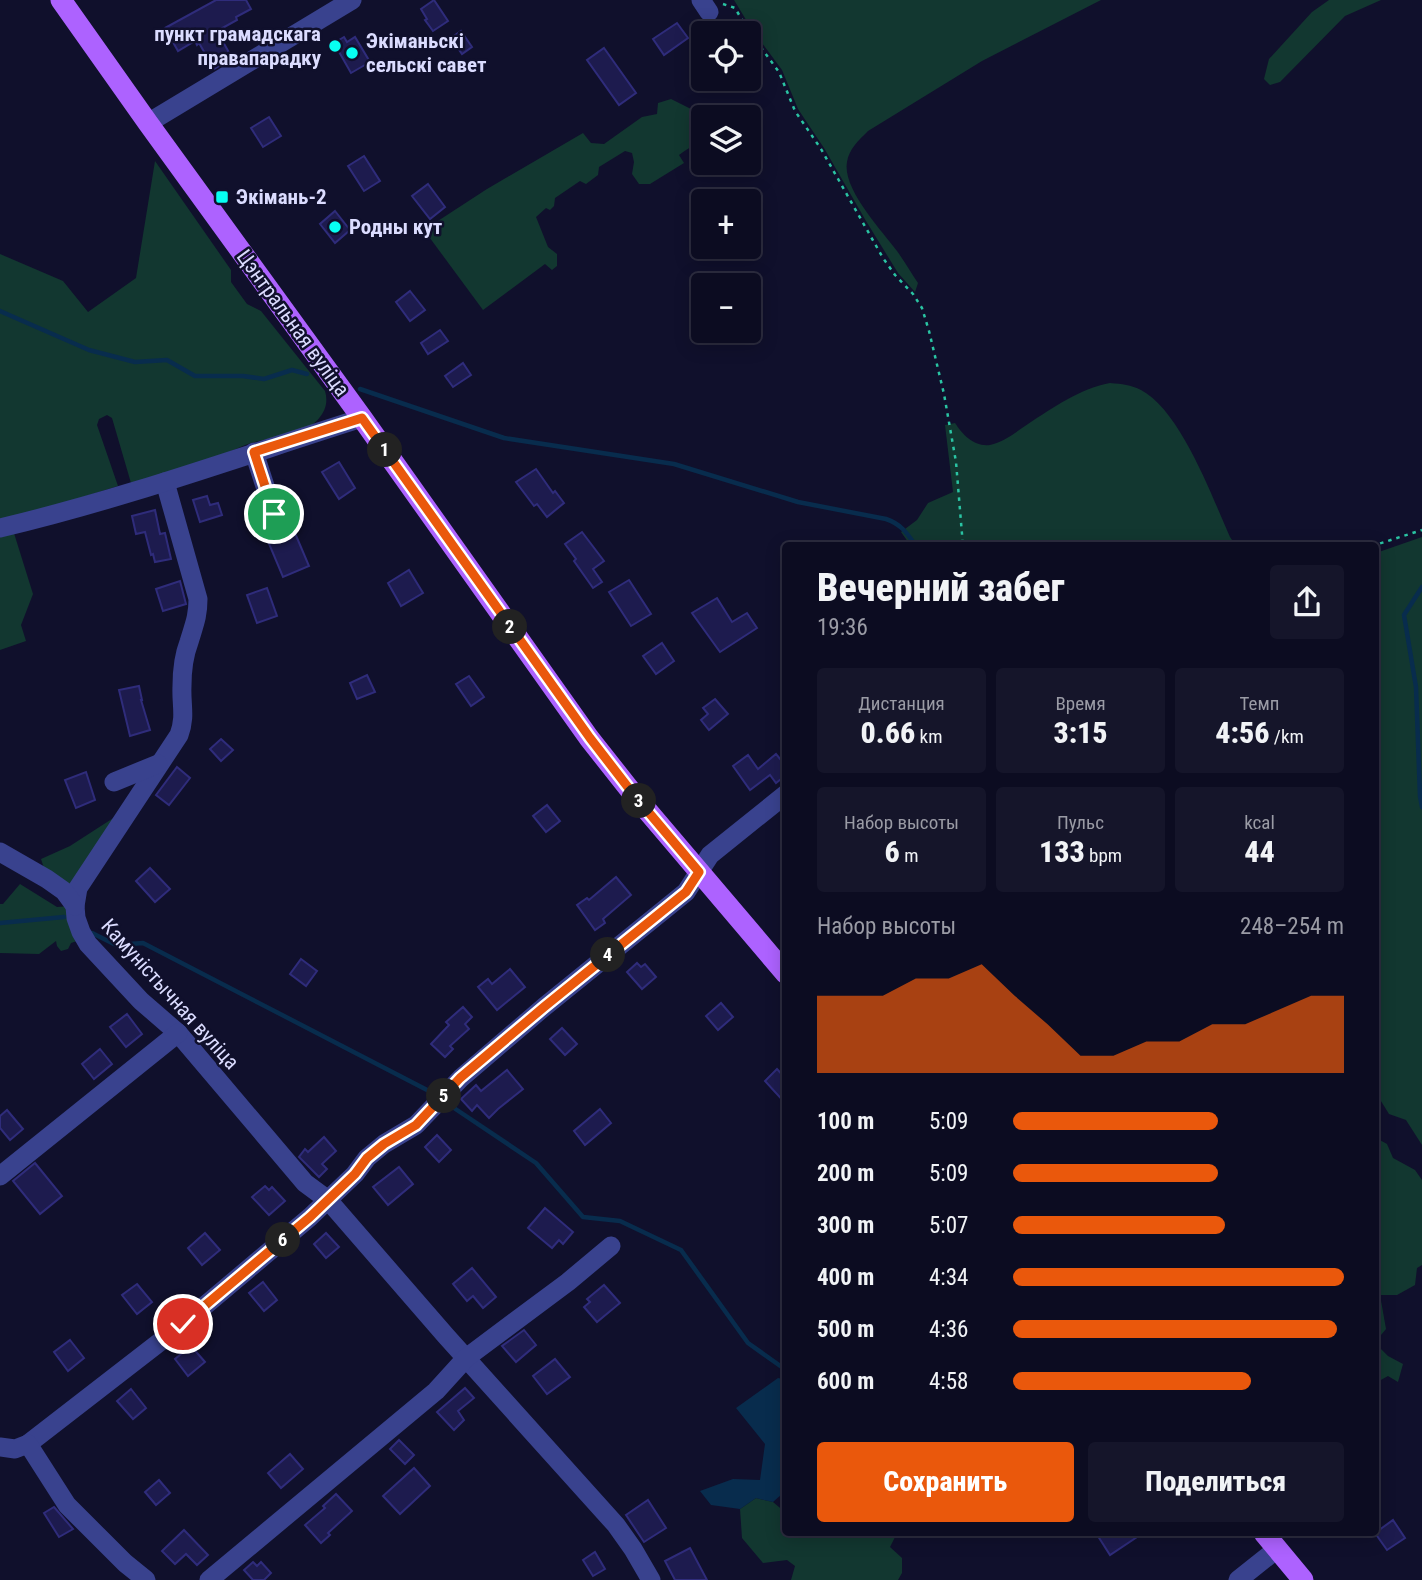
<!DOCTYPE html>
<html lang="ru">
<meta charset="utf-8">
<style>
body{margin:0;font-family:"Roboto Condensed",sans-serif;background:#15152a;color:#f1f3f6;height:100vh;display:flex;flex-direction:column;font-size:26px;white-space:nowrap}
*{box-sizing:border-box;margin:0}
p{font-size:23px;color:#9a9ba5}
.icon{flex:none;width:38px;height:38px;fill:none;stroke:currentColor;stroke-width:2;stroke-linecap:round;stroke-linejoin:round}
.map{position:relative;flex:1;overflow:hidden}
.panel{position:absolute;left:782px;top:542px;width:597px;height:994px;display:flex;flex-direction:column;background:#0c0c21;border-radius:7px;box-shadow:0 4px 18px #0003,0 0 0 2px #2c2c3f}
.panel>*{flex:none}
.controls{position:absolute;left:691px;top:21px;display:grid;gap:14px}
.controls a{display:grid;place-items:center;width:70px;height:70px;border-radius:7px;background:#0c0c21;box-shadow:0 4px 18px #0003,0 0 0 2px #2c2c3f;font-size:35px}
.pin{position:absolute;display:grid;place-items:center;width:60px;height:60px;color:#fff;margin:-30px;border:4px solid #fff;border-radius:50%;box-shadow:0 2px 7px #0007}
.km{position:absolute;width:35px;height:35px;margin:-18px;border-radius:50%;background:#222;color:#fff;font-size:19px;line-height:35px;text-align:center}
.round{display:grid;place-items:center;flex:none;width:74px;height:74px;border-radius:7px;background:#15152a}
.overview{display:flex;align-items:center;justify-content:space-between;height:119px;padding:0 35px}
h1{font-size:38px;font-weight:800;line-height:52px}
.figures{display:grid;grid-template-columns:repeat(3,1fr);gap:10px;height:119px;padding:7px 35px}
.figures div{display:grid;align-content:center;border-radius:7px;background:#15152a;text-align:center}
.figures b{font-size:30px;font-weight:800}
.figures small{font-size:19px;font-weight:400}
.figures p{font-size:19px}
.chart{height:196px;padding:14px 35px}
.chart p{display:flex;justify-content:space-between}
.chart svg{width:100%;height:126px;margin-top:7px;fill:#ea580c;opacity:.7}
.primary-button{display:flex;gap:14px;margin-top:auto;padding:14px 35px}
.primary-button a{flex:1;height:80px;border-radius:7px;background:#ea580c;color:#fff;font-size:28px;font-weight:800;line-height:80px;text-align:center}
.primary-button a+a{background:#15152a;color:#f1f3f6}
ul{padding:0 35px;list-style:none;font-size:23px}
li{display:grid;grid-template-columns:112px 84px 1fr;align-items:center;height:52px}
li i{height:18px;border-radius:9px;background:#ea580c}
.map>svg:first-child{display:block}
.green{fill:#123730}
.water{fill:#082c4d}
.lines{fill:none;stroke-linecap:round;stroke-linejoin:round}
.stream{stroke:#082c4d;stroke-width:4.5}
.building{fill:#1d1b4e;stroke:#2f2c7b;stroke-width:2}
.path{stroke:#2ac4a3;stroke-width:2.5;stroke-dasharray:3.5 5;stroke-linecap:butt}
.minor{stroke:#39428e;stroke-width:19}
.major{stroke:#ad62ff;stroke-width:21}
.route-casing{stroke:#fff;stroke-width:14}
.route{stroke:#ea580c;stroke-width:9}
.poi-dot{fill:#07fff2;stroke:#10102c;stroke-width:2.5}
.labels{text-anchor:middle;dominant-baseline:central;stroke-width:5;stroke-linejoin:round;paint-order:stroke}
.poi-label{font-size:21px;font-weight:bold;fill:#dbdcff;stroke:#10102c;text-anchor:start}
.street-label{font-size:21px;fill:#dbdcff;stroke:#10102c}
</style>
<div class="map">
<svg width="1422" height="1580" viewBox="0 0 1422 1580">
<rect width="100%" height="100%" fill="#10102c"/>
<!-- green -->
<g class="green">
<path d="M734,0h367l-119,61 -114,70c-9,9 -19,18 -21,31 -5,27 35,69 50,89 8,11 14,22 21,32l-3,9 -17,-19 -32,-52 -42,-73 -26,-39 -16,-39 -31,-42z"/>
<path d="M1329,0h52l-36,16 -65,66 -10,3 -6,-6 5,-20 43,-47z"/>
<path d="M671,99l28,14c9,25 0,28 -20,42l5,8 -34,21h-11l-7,-10 2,-12 -2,-9 -7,-2 -26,16 -1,8 -12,9 -6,-3 -25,17 -1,8 -4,4 -4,-2 -10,9 12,30 9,7v12l-5,4 -7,-6 -62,46 -59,-80 63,-41 96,-56 8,10 13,1 38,-27 15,-3 1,-11z"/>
<path d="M155,161l76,109v12l16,22 14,7 64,80c4,13 -1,24 -12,33 -17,13 -42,13 -62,19 -16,5 -30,14 -46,19 -23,9 -49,14 -74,21l-19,-65 -5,-3 -8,4 -2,6 21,61 -118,37v-269l63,27 25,31 48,-34z"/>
<path d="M1110,383c12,1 21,2 31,7 40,21 71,107 89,147l6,9h-325l-10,-14 16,-12 11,-17 25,-11 -8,-67 10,-2c8,12 19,24 35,22 14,-3 26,-13 38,-21 26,-17 51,-35 82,-41z"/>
<path d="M13,530l20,64 -12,31 5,16 -26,9v-117z"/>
<path d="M1422,537v608l-16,-25 -17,-6 -13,-21v-540z"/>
<path d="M118,815l-34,55 -7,71 -6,2 -3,6 -7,2 -4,-5 -1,-5 -17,13 -39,-1v-49h3l17,-20 37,23 14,-1 -27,-38 -3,-9 29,-13z"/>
<path d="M1376,1138l11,6 6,14 22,12 7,10v85l-5,3 -2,17 -18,10h-17l6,34 -10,12z"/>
<path d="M1376,1344l12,12 15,8 -5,18 -10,-6 -9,5 2,17 -5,1z"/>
<path d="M756,1498l17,4 13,11v20h111l-7,14 12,11v15l-4,7h-107l4,-14 -8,-6 -24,3 -21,-25 -2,-29z"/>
</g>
<!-- water -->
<path class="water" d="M778,1378l8,2v87l-3,7 -1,20 -9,8 -17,-4 -16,11 -29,-4 -11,-14 33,-12 27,1 5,-36 -29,-36z"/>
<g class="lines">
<!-- stream -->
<g class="stream">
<path d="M0,311l89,39 46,12 32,-2 28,16h48l21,3 28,-9 15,4"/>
<path d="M360,389l144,49 170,26 124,38 88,17c15,5 21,14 30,27"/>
<path d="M1422,587l-18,28 12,72 4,109 2,11"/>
<path d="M0,923l64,-6"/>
<path d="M92,933l24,12 27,-2 286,148"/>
<path d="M451,1106l85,57 47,54 37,4 61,29 67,93 38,27"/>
</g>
</g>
<!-- building -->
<g class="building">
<path d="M216,0h30l5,9 -15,8 1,3 -20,11 15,27 -18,11 -15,-26 -2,2 -2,-4 -17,10 -13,-23z"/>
<path d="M434,0l14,21 -15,10 -8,-11 2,-1 -6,-10z"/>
<path d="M677,23l11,15 -24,17 -11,-16z"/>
<path d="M461,31l11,16 -10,7 -11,-16z"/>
<path d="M344,37l3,5 8,-5 15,25 -19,11 -17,-30z"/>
<path d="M604,48l32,45 -17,12 -32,-45z"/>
<path d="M269,117l12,19 -18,11 -12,-19z"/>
<path d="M364,156l16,25 -16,10 -16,-25z"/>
<path d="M428,184l17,23 -15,12 -18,-23z"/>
<path d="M335,211l15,19 -15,13 -15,-19z"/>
<path d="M410,291l15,19 -15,11 -14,-19z"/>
<path d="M440,330l8,11 -20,13 -7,-11z"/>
<path d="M463,363l8,12 -18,12 -8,-11z"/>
<path d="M339,462l16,26 -16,11 -17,-27z"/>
<path d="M536,469l17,24 2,-2 9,12 -17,14 -10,-13 -3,2 -18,-24z"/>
<path d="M207,496l3,9 8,-2 4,12 -22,7 -7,-22z"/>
<path d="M155,510l5,24 5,-1 6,26 -16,3 -2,-8 -2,1 -6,-23 -9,2 -4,-18z"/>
<path d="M286,512l23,54 -26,11 -24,-57 4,-2 2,5 6,3h6l6,-4z"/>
<path d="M582,532l22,29 -11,8 9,13 -9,6 -19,-27 2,-2 -11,-15z"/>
<path d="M409,570l14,23 -22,13 -13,-23z"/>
<path d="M629,580l22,34 -20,12 -22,-34z"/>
<path d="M180,581l6,23 -23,7 -7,-22z"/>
<path d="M267,588l10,28 -20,7 -10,-28z"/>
<path d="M717,598l15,24 15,-9 10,15 -37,24 -28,-39z"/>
<path d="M662,643l12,18 -18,13 -13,-18z"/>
<path d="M367,675l8,17 -18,7 -7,-16z"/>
<path d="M469,676l15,21 -13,9 -15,-22z"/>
<path d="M139,686l3,14h-1l9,30 -20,6 -11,-46z"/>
<path d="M715,699l13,15 -19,16 -8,-10 7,-6 -5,-6z"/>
<path d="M221,739l12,11 -12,11 -11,-12z"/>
<path d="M776,754l10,12v9l-10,8 -6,-8 -20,15 -17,-24 15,-11 10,14z"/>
<path d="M177,767l13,11 -21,27 -13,-10z"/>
<path d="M86,772l9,28 -19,8 -11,-28z"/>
<path d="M547,805l13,16 -14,11 -13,-16z"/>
<path d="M150,868l20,21 -15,13 -19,-21z"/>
<path d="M616,877l15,18 -28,24 2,4 -10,7 -18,-25 10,-7 2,2z"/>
<path d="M301,959l16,12 -11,15 -16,-12z"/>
<path d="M637,963l4,4 4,-3 11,13 -14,12 -15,-17z"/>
<path d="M510,969l15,18 -28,23 -19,-23 10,-8 4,5z"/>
<path d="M721,1003l12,14 -15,13 -12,-14z"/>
<path d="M463,1007l9,10 -7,7 4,5 -19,17 3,3 -8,8 -14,-13 18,-19 -3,-3z"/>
<path d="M127,1014l15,20 -16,13 -16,-20z"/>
<path d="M562,1028l15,16 -12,11 -15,-16z"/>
<path d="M100,1049l12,15 -18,15 -12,-15z"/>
<path d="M777,1069l9,10v25l-21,-23z"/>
<path d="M507,1070l16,19 -25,20 -9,9 -12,-13 -5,6 -11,-12 15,-14 5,6z"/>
<path d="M600,1109l11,14 -26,22 -11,-14z"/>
<path d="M7,1110l16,19 -13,11 -10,-12v-12z"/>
<path d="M437,1135l14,15 -12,12 -14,-15z"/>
<path d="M324,1137l12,14 -14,13 5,5 -8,8 -20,-20 6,-8 3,3z"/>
<path d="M35,1163l27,33 -22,18 -27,-33z"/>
<path d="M399,1167l14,17 -25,21 -15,-18z"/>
<path d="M265,1186l4,4 3,-3 13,14 -16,14 -17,-18z"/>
<path d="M545,1208l28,24 -10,12 -4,-4 -7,8 -24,-20z"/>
<path d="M205,1233l15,17 -18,15 -14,-17z"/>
<path d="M326,1233l13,14 -13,11 -12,-14z"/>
<path d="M472,1268l24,29 -13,11 -10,-12 -6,5 -14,-17z"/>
<path d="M263,1282l14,18 -13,11 -15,-18z"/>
<path d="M137,1284l15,18 -15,12 -15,-19z"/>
<path d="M604,1285l16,18 -23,19 -13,-15 6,-5 -3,-3z"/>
<path d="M524,1330l12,15 -20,17 -14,-16z"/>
<path d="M70,1340l14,18 -16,13 -14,-19z"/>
<path d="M191,1346l14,16 -17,14 -13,-17z"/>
<path d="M555,1359l15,18 -23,17 -14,-18z"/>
<path d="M465,1388l9,10 -16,13 6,9 -10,10 -17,-18z"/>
<path d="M131,1389l15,19 -13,11 -16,-18z"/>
<path d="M399,1440l15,15 -9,9 -15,-15z"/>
<path d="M290,1454l13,15 -22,19 -13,-15z"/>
<path d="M414,1468l16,18 -30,28 -17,-18z"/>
<path d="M159,1480l11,13 -14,12 -11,-13z"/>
<path d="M336,1494l16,17 -24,22 2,2 -9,8 -16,-18 20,-17 -2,-2z"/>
<path d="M648,1500l18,28 -22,14 -18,-27z"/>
<path d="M54,1507l19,22 -14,8 -15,-24z"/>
<path d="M1393,1520l12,18 -18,12 -12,-17z"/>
<path d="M184,1530l24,25 -11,10 -11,-11 -11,10 -13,-13z"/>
<path d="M1096,1533h47l-33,22z"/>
<path d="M690,1548l17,32h-32l-10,-19z"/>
<path d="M595,1552l10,17 -12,7 -10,-16z"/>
<path d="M253,1562l4,4 4,-4 10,11 -7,7h-11l-9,-10z"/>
</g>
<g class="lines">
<!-- path -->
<g class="path">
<path d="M723,4l12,4 13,22 31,42 16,39 26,38 62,109 12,17 18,19 9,14 7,23 15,63 12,68 7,84"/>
<path d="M1372,546l50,-16"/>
</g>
<!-- minor -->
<g class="minor">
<path d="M701,0l8,12"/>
<path d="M148,123l204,-123"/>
<path d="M254,452l20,62"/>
<path d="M165,482l33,117c0,18 -4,26 -9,43 -5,13 -7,29 -7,44 -1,19 4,30 -3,49l-101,153 -3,18 1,12 5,14 7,12 53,57 37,32 127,150 23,17 118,136 170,189 17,24 18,31"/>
<path d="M0,528c123,-29 242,-72 362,-110"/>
<path d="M114,782l44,-18"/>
<path d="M0,852l47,27 17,12 11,15"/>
<path d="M0,1176l178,-143"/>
<path d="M28,1444l155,-120 127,-107 45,-43 12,-16 17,-14 32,-19 45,-47 83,-71 142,-115 24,-37 76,-61"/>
<path d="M0,1447l15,2 13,-5 39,61 58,58 21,17"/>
<path d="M209,1580l227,-189 30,-33 102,-76 43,-36"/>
<path d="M1238,1580l39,-31"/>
</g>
<!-- major -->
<g class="major">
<path d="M61,0l87,123 214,295 227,320 45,57 152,179"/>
<path d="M1264,1533l39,47"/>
</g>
</g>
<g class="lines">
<defs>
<path id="route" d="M183,1324l127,-107 45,-43 12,-16 17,-14 32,-19 44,-47 84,-71 142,-115 13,-20 -65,-77 -44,-57 -228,-320 -108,34 20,62"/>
</defs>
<!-- route casing -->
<use href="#route" class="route-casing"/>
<!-- route -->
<use href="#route" class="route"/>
</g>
<!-- markers -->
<g class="poi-dot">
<circle cx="335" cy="46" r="7"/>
<circle cx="352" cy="53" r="7"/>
<rect x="215" y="190" width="14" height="14" rx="3.5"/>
<circle cx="335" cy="227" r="7"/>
</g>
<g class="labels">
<!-- poi labels -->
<g class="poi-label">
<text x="321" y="34" text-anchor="end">пункт грамадскага<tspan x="321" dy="24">правапарадку</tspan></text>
<text x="366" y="41">Экіманьскі<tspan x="366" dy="24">сельскі савет</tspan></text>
<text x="236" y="197">Экімань-2</text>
<text x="349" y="227">Родны кут</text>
</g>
<!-- street labels -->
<g class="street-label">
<text transform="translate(293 323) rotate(54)">Цэнтральная вуліца</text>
<text transform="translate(170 994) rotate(48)">Камуністычная вуліца</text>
</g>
</g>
</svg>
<div class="controls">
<a><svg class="icon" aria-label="locate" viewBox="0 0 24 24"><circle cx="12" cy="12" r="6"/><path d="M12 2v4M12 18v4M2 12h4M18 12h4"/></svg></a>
<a><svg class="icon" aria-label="layers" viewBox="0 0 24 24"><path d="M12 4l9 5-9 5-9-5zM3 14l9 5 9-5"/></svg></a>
<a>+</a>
<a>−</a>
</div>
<div class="pin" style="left:274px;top:514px;background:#1e9e55"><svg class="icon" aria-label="arrive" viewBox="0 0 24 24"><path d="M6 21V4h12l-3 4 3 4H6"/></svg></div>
<div class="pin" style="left:183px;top:1324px;background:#d93025"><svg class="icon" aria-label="check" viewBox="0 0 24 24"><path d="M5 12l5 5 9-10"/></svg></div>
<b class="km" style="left:385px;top:450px">1</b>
<b class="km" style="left:510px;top:627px">2</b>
<b class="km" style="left:639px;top:801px">3</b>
<b class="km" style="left:608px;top:955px">4</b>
<b class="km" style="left:444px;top:1096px">5</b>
<b class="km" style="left:283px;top:1240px">6</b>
<section class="panel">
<div class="overview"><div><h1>Вечерний забег</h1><p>19:36</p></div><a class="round"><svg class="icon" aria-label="share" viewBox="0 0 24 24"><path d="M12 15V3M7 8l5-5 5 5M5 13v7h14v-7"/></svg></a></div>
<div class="figures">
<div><p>Дистанция</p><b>0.66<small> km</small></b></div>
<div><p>Время</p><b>3:15</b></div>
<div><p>Темп</p><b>4:56<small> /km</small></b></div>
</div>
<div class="figures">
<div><p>Набор высоты</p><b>6<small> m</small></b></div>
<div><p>Пульс</p><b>133<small> bpm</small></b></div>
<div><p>kcal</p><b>44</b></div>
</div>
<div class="chart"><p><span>Набор высоты</span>248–254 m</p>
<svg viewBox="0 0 160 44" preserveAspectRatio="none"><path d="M0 44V17L10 17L20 17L30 11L40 11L50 6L60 17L70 27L80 38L90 38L100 33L110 33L120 27L130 27L140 22L150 17L160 17V44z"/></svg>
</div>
<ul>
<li><b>100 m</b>5:09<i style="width:62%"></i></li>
<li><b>200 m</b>5:09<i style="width:62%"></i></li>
<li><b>300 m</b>5:07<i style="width:64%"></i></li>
<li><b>400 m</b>4:34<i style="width:100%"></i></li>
<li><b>500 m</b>4:36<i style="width:98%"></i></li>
<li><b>600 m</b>4:58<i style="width:72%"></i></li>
</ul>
<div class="primary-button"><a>Сохранить</a><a>Поделиться</a></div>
</section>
</div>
